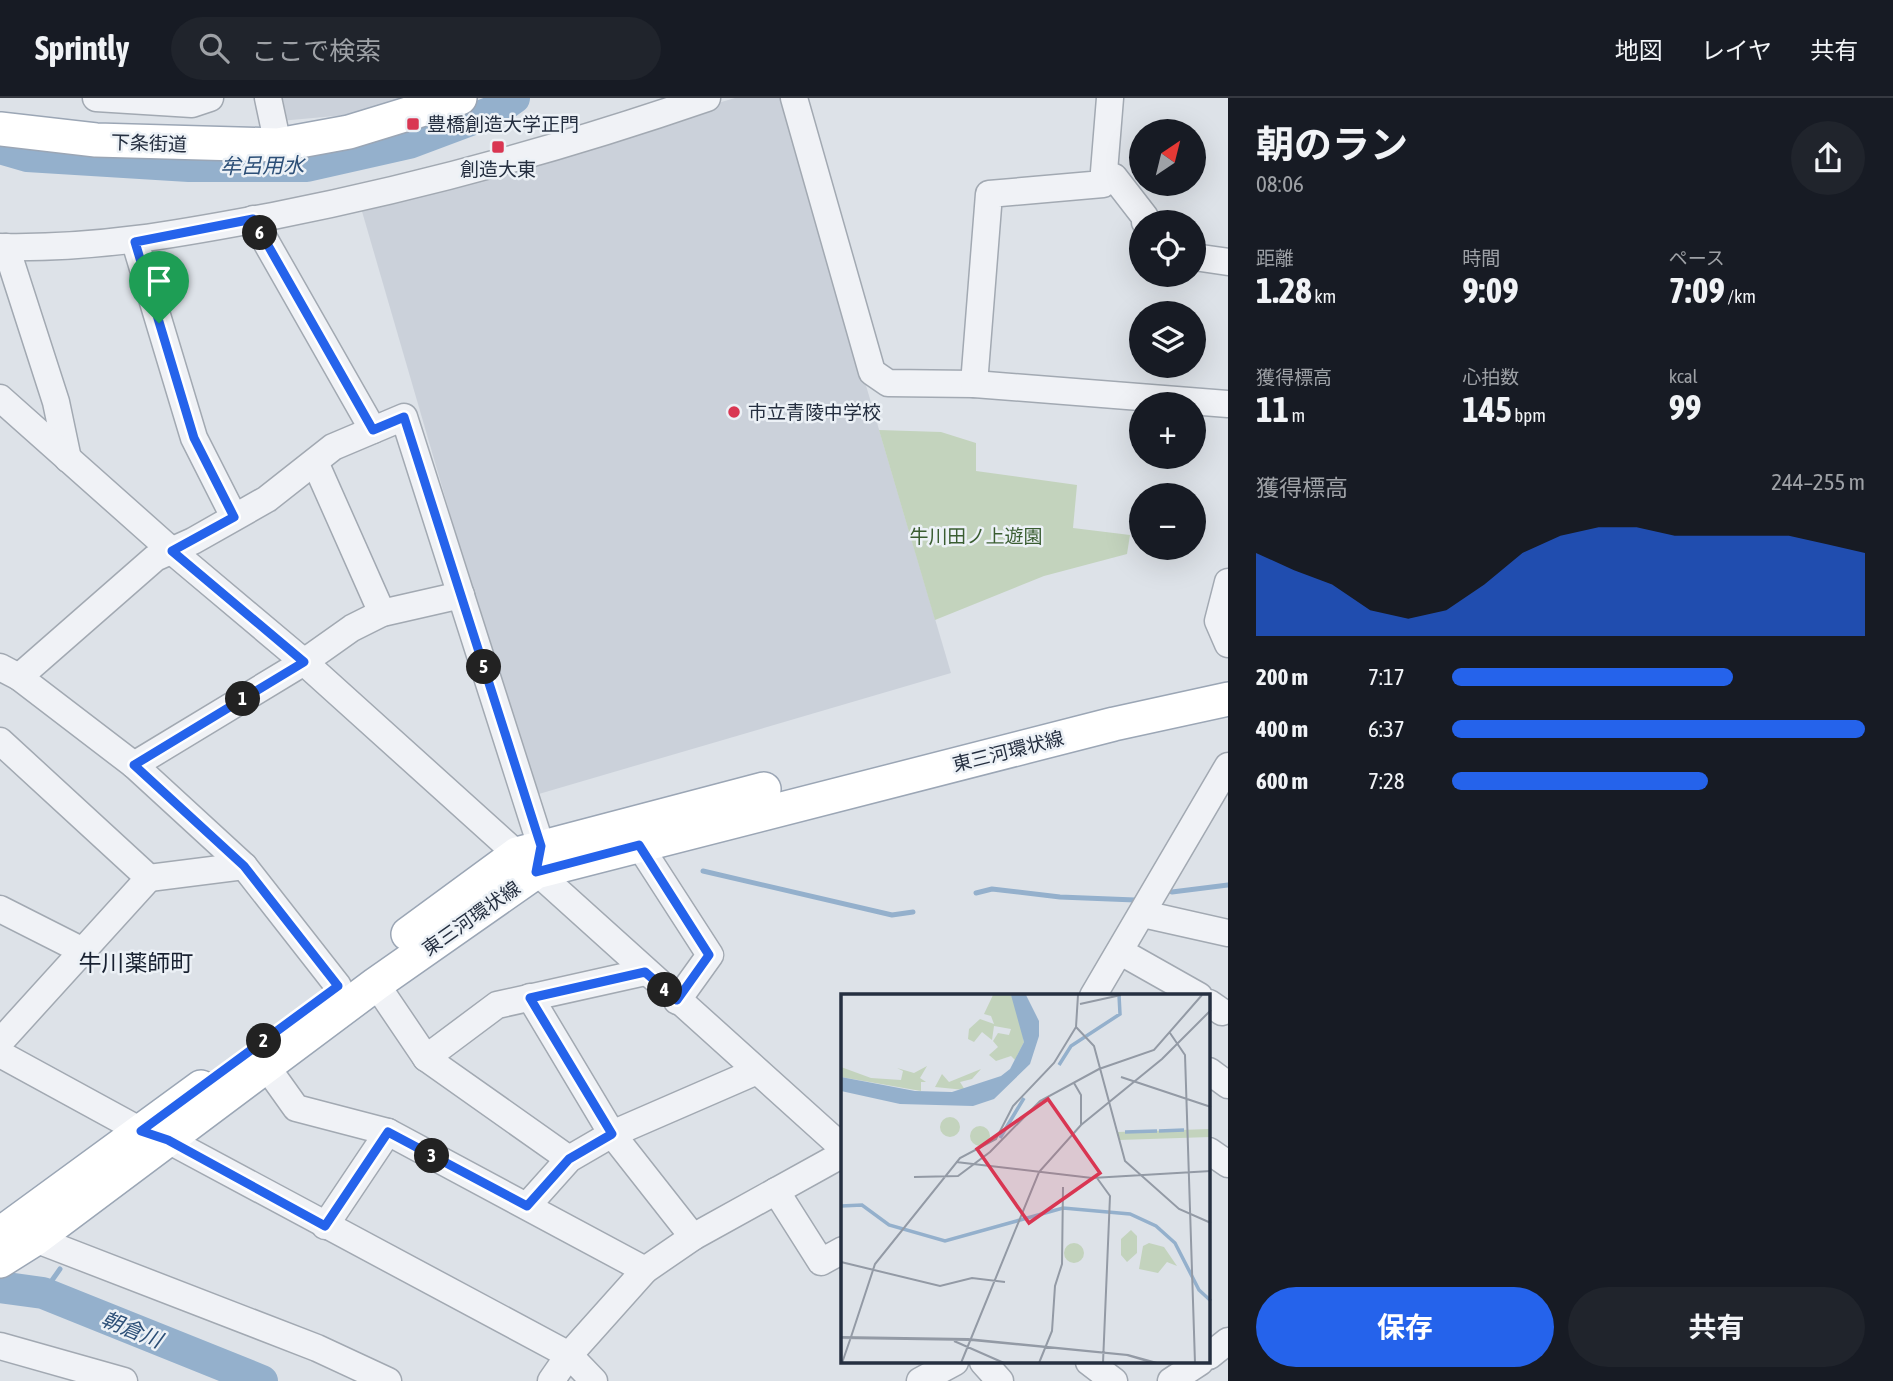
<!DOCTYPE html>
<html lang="ja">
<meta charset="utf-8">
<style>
body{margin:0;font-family:"Asap Condensed","Noto Sans JP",sans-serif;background:#20242c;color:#f1f3f6;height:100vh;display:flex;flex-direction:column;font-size:26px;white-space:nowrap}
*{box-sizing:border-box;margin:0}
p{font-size:23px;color:#9ea1a6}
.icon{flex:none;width:38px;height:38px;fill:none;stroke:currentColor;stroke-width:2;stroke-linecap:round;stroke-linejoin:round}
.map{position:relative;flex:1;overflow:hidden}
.drawer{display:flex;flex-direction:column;background:#171b24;width:665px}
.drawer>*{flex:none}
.needle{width:46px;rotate:35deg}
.fabs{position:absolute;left:1129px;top:21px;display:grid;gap:14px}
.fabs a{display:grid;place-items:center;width:77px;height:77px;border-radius:50%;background:#171b24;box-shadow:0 7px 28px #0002;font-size:35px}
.pin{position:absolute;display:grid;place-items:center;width:60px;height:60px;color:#fff;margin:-72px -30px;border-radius:50% 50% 50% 0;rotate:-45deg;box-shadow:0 0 7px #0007}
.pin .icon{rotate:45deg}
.km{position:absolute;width:35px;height:35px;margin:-18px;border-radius:50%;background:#222;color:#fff;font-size:19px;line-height:35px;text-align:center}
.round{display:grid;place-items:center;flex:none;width:74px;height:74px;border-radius:37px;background:#20242c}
.headline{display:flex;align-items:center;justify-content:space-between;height:119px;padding:0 28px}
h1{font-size:38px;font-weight:700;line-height:52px}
.metrics{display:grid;grid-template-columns:repeat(3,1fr);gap:10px;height:119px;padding:7px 28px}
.metrics div{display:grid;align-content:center}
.metrics b{font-size:35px;font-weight:700}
.metrics small{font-size:19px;font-weight:400}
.metrics p{font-size:19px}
.chart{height:196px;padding:14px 28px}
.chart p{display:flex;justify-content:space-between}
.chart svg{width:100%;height:126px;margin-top:7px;fill:#2563eb;opacity:.7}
.action{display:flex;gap:14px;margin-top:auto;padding:14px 28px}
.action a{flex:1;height:80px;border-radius:42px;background:#2563eb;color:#fff;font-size:28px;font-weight:700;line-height:80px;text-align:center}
.action a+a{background:#20242c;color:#f1f3f6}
ul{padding:0 28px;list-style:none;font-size:23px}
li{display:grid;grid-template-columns:112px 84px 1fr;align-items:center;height:52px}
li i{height:18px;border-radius:9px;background:#2563eb}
header{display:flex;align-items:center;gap:42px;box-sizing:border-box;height:98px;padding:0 35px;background:#171b24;border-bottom:2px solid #363941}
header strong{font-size:33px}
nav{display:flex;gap:38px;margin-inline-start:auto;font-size:24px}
.search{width:490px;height:63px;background:#20242c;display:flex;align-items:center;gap:18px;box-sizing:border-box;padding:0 24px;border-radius:38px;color:#9ea1a6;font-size:26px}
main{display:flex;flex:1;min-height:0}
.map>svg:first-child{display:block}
.built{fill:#cbd1da}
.green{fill:#c3d3bd}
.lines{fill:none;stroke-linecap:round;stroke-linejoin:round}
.stream{stroke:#94b0cc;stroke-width:5}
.river{stroke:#94b0cc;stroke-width:32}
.minor-casing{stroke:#a2a9b2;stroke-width:29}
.major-casing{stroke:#9ba6b5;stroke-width:36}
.minor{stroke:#f0f2f6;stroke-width:26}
.major{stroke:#fff;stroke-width:33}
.route-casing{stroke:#fff;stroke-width:14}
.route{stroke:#2563eb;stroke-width:9}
.poi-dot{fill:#d93652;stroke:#ecf1f6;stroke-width:2.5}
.labels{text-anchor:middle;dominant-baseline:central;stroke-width:5;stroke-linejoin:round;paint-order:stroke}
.poi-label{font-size:19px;fill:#252f40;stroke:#ecf1f6;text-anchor:start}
.street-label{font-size:19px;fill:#252f40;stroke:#ecf1f6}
.park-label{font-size:19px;fill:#3a5d31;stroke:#ecf1f6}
.water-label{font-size:21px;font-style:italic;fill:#2c4f77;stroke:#ecf1f6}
.quarter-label{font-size:23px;fill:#182131;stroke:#ecf1f6}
.inset-river{fill:none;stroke:#94b0cc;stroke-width:3.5}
.inset-road{fill:none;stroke:#939aa5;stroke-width:2}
.view{fill:#d93652;fill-opacity:0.15;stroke:#d93652;stroke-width:3.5}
.inset-edge{fill:none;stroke:#252f40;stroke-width:3.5}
</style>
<header>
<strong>Sprintly</strong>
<div class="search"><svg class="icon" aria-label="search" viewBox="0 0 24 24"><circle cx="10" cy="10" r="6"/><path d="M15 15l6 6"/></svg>ここで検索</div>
<nav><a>地図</a><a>レイヤ</a><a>共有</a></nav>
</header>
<main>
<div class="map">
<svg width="1228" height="1283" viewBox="0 0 1228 1283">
<rect width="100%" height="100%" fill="#dde2e8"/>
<!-- built -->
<g class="built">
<path d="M276,0h125l-55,17 -66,6z"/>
<path d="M735,0h46l170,575 -419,123 -171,-588z"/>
</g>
<!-- green -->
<path class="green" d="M879,332l62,2 35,11v28l101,14 -4,43 57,7 -3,19 -83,22 -109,44z"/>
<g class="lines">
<!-- stream -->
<g class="stream">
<path d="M703,773l189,44 21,-3"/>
<path d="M1172,794l56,-7"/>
<path d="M976,795l16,-4 68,8 75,3"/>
<path d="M43,1195l17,-24"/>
</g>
<!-- river -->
<g class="river">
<path d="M0,50l27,8 162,10h118l102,-23 88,-33 17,-12"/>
<path d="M0,1189l43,6 219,88"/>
</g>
<defs>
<g id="minor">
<path d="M96,0l96,6 18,-6"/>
<path d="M268,0l10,47"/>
<path d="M794,0l78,274 16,11 86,1 254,20"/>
<path d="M1104,77l10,2 31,40v5"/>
<path d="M253,121l120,211"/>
<path d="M135,144l59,196 40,79"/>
<path d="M0,149c97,2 178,-13 273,-31 147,-29 292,-69 434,-118"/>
<path d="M6,149l50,155 12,57"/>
<path d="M1194,159l34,5"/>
<path d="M974,286l15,-190 114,-10 7,-86"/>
<path d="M0,300l172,153 132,111 539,486"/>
<path d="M315,364l67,151"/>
<path d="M1228,484l-10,39 10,23"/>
<path d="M0,569l19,10 115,88 110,101 94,120"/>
<path d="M19,579l136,-119 38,-17 74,-42 66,-52 71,-30 137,429 -4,21"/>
<path d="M0,643l149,137 95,-12"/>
<path d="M134,667l170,-103 48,-34 30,-15 79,-18"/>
<path d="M639,747l71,110 -33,46"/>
<path d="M0,811l83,42"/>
<path d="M1143,816l85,19"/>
<path d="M1121,854l78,44"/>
<path d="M376,886l50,74 143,101"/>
<path d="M1093,898l135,-230"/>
<path d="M530,899l82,137 81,103"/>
<path d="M1209,905l13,9"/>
<path d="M0,944l149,-164"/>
<path d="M0,956l141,77 27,9 401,215 25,26"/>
<path d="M426,960l71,-53 148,-33"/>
<path d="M266,968l30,42 92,24 257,138"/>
<path d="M1209,973l19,14"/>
<path d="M1209,1053l19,13"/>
<path d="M776,1093l45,71 22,-12"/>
<path d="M527,1108l42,-47 43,-25 145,-63"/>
<path d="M325,1128l63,-94"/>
<path d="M35,1141l282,109 71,33"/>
<path d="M0,1248l124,35"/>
<path d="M1209,1258l19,-15"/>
<path d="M983,1264l17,19"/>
<path d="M1089,1264l25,19"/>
<path d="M551,1283l18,-26 76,-85 48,-33 150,-83"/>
<path d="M920,1283l35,-19"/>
<path d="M1171,1283l29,-19"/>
</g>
<g id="major">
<path d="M0,31l96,11 182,5 71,-13 111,-34"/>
<path d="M408,836l109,-80 247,-65"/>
<path d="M0,1136l201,-147"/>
<path d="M0,1163l35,-22 341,-255 160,-112 578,-148 114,-25"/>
</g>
</defs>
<!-- minor casing -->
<use href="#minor" class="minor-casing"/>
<!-- major casing -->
<use href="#major" class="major-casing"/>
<!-- minor -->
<use href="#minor" class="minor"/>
<!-- major -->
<use href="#major" class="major"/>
</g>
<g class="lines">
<defs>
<path id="route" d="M253,121l120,211 31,-13 137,429 -5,26 103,-27 70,110 -32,45 -32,-28 -115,26 82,136 -43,25 -42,47 -139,-74 -63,94 -157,-86 -27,-9 197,-145 -94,-120 -110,-101 170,-103 -132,-111 62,-34 -40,-79 -59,-196z"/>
</defs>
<!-- route casing -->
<use href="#route" class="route-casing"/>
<!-- route -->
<use href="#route" class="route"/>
</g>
<!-- markers -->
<g class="poi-dot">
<rect x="406" y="19" width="14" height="14" rx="3.5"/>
<rect x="491" y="42" width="14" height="14" rx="3.5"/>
<circle cx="734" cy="314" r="7"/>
</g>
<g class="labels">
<!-- poi labels -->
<g class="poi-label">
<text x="427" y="26">豊橋創造大学正門</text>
<text x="498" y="71" text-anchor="middle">創造大東</text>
<text x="748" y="314">市立青陵中学校</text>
</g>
<!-- street labels -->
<g class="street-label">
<text transform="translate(149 45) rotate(2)">下条街道</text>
<text transform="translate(1008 653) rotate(-14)">東三河環状線</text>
<text transform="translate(471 820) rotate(-35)">東三河環状線</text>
</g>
<!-- park labels -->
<g class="park-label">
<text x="976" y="438">牛川田ノ上遊園</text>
</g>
<!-- water labels -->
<g class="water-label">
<text transform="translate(262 67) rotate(-1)">牟呂用水</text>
<text transform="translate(132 1231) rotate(22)">朝倉川</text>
</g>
<!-- quarter labels -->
<g class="quarter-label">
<text x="136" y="865">牛川薬師町</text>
</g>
</g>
<!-- overview -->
<g transform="translate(841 896)">
<rect width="369" height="369" fill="#dde2e8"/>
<path d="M152,1h18l7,15 6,32 -9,18 -4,-4 -15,5 -7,-6 9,-8 -5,-6 5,-8 11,2 2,-6 -17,-3 -2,14 -10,-8 -8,10 -6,-3 1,-10 11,-10 14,5 -3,-8 -7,-2zM86,72l-7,12 6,4h-5v9l-80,-14v-10l30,11 30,2 2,-9 -6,-3 17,5zM140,75l-9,10 -12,3 5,8 -30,-3 7,-13 7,8zM99 133a10 10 0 1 1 20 0a10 10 0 1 1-20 0ZM129 142a10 10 0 1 1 20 0a10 10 0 1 1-20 0ZM369,135v8l-91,3 -2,-8zM290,236l6,6v17l-10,9 -6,-7v-16zM308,249l15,4 13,19 -10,-4 -9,11 -19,-4 4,-23zM223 259a10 10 0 1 1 20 0a10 10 0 1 1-20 0Z" fill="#c3d3bd"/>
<path d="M170,1h15l13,26v15l-9,28 -36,35 -21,7 -73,-2 -59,-13v-14l74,14 37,1 49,-16 9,-7 14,-27z" fill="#94b0cc"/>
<path class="inset-river" d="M218,71l12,-19 49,-32 -1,-19M318,137l25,-1M284,138l32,-1M159,144l24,-40M0,212l21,-1 27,20 56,16 118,-33 67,6 26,12 19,17 24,47 12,11"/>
<path class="inset-road" d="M239,10l41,-9M235,33l18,19 31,115 54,48 32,14M329,39l15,22 10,308M280,83l90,30M233,89l7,12v30M115,168l136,16 119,-7M73,183l44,-1 32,-24 50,-51 59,-32 55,-19 48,-55M256,184l13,18 -7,167M0,268l99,24 32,-8 33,4M0,343l127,2 160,16 29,8M10,343l24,-73 85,-106 36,-19 17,-33 41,-43 22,-36 2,-32M0,344l130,2 156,15 27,8M113,347l50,22M1,369l9,-26M120,369l78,-191 42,-47 81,-66 49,-49M198,369l13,-32 3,-45 7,-22 1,-77"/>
<path class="view" d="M207,105l52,74 -71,50 -52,-74z"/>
<rect width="369" height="369" class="inset-edge"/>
</g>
</svg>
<div class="fabs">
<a><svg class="needle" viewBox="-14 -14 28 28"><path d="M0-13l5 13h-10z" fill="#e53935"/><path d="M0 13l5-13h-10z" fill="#9ea1a6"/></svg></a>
<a><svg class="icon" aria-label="locate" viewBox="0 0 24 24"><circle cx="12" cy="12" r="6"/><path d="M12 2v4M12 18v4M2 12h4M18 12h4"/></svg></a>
<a><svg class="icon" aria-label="layers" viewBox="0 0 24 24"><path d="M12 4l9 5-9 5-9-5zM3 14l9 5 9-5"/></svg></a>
<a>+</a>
<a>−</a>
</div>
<div class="pin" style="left:159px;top:225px;background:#1e9e55"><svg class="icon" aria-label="arrive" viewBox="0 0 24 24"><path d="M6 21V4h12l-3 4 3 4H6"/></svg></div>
<b class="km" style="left:243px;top:601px">1</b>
<b class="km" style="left:264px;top:943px">2</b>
<b class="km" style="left:432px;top:1058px">3</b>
<b class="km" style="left:665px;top:892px">4</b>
<b class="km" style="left:484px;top:569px">5</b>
<b class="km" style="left:260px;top:135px">6</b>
</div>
<section class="drawer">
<div class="headline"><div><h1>朝のラン</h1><p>08:06</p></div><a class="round"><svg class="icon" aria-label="share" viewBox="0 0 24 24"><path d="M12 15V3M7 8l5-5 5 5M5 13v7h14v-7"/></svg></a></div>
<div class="metrics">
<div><p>距離</p><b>1.28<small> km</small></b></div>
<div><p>時間</p><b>9:09</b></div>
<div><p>ペース</p><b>7:09<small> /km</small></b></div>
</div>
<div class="metrics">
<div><p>獲得標高</p><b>11<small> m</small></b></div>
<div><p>心拍数</p><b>145<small> bpm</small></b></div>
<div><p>kcal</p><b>99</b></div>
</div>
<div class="chart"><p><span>獲得標高</span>244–255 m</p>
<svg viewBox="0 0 160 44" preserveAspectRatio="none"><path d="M0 44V15L10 21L20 26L30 35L40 38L50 35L60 26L70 15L80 9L90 6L100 6L110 9L120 9L130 9L140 9L150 12L160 15V44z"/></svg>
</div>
<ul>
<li><b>200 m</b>7:17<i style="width:68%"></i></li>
<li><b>400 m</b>6:37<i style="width:100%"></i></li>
<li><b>600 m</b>7:28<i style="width:62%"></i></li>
</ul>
<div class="action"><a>保存</a><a>共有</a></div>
</section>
</main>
